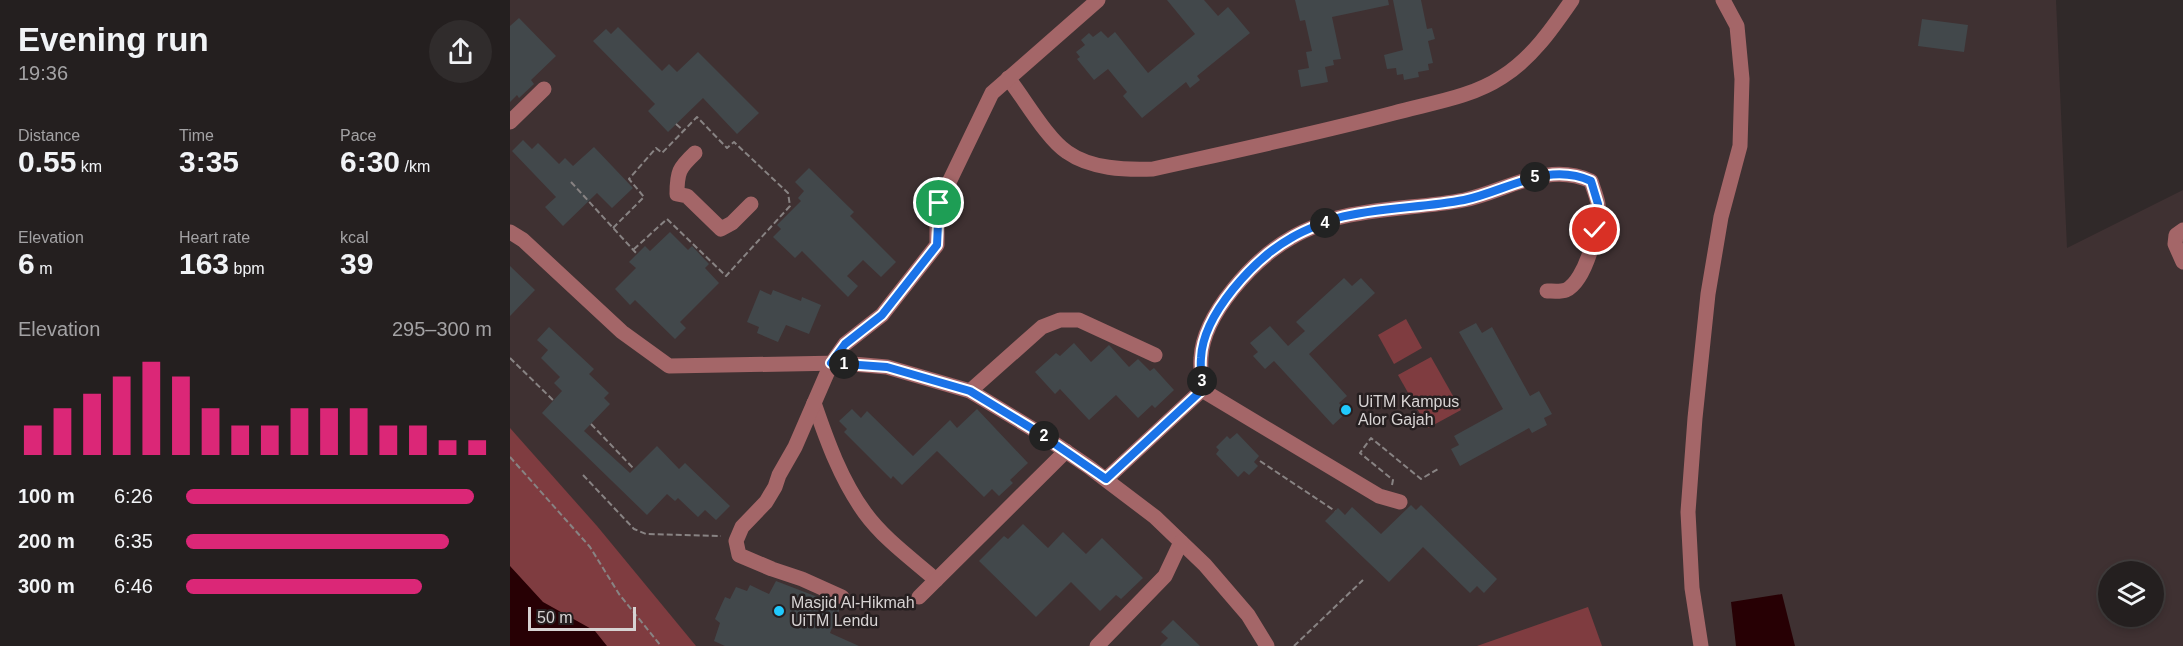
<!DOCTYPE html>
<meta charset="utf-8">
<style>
body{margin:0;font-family:Helvetica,sans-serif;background:#302c2c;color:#f1f3f6;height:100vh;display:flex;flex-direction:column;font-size:22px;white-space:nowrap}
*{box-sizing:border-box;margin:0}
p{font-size:20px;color:#a3a2a4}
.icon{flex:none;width:33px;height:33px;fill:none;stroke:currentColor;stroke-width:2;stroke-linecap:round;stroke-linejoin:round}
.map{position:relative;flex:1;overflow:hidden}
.side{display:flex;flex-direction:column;background:#241f1f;width:510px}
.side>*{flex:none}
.tools{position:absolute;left:1588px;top:561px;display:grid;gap:12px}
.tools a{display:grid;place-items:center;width:66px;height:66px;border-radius:50%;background:#241f1f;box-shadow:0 3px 9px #0003,0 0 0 2px #413d3d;font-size:30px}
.scale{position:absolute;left:18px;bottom:15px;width:108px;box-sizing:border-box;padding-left:6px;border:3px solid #d7d3d3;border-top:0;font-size:16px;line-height:21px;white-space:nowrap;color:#d7d3d3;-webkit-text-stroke:4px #261f20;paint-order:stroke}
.pin{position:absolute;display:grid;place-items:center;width:51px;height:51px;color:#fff;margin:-26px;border:3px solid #fff;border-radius:50%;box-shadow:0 2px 6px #0007}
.km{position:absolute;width:30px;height:30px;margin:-15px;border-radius:50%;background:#222;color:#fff;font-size:16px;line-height:30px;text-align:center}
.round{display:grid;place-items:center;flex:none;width:63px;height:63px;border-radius:32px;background:#302c2c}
.headline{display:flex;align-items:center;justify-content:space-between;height:102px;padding:0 18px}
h1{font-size:33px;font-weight:700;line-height:45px}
.figures{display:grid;grid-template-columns:repeat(3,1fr);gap:9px;height:102px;padding:6px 18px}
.figures div{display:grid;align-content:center}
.figures b{font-size:30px;font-weight:700}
.figures small{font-size:16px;font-weight:400}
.figures p{font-size:16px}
.chart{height:168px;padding:12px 18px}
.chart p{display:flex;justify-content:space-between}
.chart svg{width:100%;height:108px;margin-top:6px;stroke:#db2777;stroke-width:6}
ul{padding:0 18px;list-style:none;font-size:20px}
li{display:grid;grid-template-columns:96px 72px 1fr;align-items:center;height:45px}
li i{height:15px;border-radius:8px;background:#db2777}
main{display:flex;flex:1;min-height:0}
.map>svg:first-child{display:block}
.built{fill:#3f3132;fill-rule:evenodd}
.green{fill:#7f3c40}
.water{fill:#270004}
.building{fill:#42484b}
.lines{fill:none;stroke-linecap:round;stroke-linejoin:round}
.path{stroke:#888383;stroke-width:2;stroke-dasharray:6 3;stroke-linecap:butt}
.minor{stroke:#a46668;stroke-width:15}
.route-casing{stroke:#fff;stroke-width:12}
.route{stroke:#1a73e8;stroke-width:8}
.poi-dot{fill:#20c9fd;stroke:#261f20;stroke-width:2}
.labels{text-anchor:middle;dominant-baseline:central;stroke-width:5;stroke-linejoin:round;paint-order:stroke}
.poi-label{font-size:16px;fill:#d7d3d3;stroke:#261f20;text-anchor:start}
</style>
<main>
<section class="side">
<div class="headline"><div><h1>Evening run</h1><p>19:36</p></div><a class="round"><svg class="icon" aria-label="share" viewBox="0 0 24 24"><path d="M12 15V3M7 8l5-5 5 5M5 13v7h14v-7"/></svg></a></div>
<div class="figures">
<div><p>Distance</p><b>0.55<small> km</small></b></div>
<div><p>Time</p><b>3:35</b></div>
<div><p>Pace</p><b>6:30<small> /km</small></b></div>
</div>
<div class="figures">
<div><p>Elevation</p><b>6<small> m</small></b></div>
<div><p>Heart rate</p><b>163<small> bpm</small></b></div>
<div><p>kcal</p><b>39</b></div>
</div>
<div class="chart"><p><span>Elevation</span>295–300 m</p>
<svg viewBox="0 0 160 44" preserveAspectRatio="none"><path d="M5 44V32M15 44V25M25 44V19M35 44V12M45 44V6M55 44V12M65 44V25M75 44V32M85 44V32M95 44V25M105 44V25M115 44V25M125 44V32M135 44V32M145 44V38M155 44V38"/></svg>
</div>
<ul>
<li><b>100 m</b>6:26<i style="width:94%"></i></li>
<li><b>200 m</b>6:35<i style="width:86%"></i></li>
<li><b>300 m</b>6:46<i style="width:77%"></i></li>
</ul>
</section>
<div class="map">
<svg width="1673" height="646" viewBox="0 0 1673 646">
<rect width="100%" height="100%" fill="#302929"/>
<!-- built -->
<path class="built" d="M0,0h1546l11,248 116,-58v456h-1673zM1599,572h45v44h-45z"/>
<!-- green -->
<g class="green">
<path d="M896,319l16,29 -28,16 -16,-29z"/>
<path d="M921,357l30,53 -33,18 -30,-53z"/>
<path d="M0,428l87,98 99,120h-186z"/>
<path d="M1078,607l14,39h-125z"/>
</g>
<!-- water -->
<g class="water">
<path d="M0,566l33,36 52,29 12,15h-97z"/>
<path d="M1272,594l13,52h-59l-5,-44z"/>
</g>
<!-- building -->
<g class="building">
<path d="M657,0h37l14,16 10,-9 22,26 -53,43 3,4 -10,8 -4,-6 -44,36 -19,-22 4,-4 -19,-23 -14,11 -17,-21 3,-2 -4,-5 9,-7 -4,-5 8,-7 4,4 8,-6 7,7 7,-6 33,41 47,-39z"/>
<path d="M785,0h93l1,5 -57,12 9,42 -8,1 1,5 -9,2 3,15 -27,5 -3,-17 11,-2 -3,-16 6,-1 -7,-31 -5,1z"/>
<path d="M883,0h28l6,29 5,-1 3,11 -7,2 5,22 -5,1 1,6 -11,2 1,5 -15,3 -1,-6 -6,1 -1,-7 -9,1 -3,-14 19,-5z"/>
<path d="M9,18l37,38 -25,24 3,4 -15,14 -2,-3 -7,7v-76z"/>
<path d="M1412,19l46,6 -4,27 -46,-6z"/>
<path d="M108,27l44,44 7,-7 8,8 21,-20 61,61 -22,21 -34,-36 -35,34 -20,-21 7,-7 -62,-63 13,-12 5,5z"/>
<path d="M13,140l9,9 6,-6 21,21 6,-6 8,8 21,-19 39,41 -21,20 -15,-15 -34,33 -18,-19 11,-10 -44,-46z"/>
<path d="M299,168l45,44 -4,4 46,46 -15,15 -18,-17 -16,16 11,10 -10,11 -46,-46 -7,7 -22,-21 8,-8 -4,-4 24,-24 -3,-3 6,-7 -9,-9z"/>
<path d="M160,232l18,18 4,-4 17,18 -4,4 14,15 -39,39 6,6 -11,11 -40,-39 -5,5 -15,-16 21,-21 -7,-6 16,-16 5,5z"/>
<path d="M0,266l25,24 -25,26z"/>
<path d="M834,278l8,8 9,-8 14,15 -66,61 38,42 -8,7 8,9 -14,13 -59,-64 -9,8 -12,-13 5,-4 -8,-9 20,-17 18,20 17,-15 -9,-9z"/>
<path d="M250,290l11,5 2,-5 28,11 1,-4 19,8 -12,29 -23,-9 -8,17 -21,-9 2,-6 -12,-5z"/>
<path d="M966,323l6,10 10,-6 38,69 9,-5 13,23 -8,4 3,7 -15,8 -3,-5 -69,38 -9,-17 8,-4 -5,-9 49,-27 -44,-77z"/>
<path d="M39,327l45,42 -5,5 20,19 -5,5 6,6 -26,27 46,42 27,-27 22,23 6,-6 45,43 -14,14 -11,-10 -7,7 -20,-19 -3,3 -8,-7 -20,21 -105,-102 20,-22 -8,-8 6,-6 -19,-19 7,-8 -11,-10z"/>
<path d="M564,343l17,19 18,-17 20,22 9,-8 12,12 4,-3 20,22 -19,18 -3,-3 -14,13 -22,-23 -27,25 -29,-31 -5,5 -20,-22 21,-19 4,3z"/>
<path d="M342,409l9,9 6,-7 46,45 37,-36 7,8 20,-19 51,54 -18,17 3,3 -14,13 -7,-7 -8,8 -47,-46 -35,34 -9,-9 -2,3 -47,-47 3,-3 -8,-8z"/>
<path d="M727,433l22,23 -5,6 4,4 -9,9 -5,-4 -6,6 -22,-23 3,-4 -3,-3 11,-11 3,3z"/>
<path d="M901,505l5,5 5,-5 76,74 -13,14 -7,-7 -7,7 -47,-46 -34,35 -64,-61 13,-13 7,7 7,-8 29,27z"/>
<path d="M513,524l25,24 15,-16 23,22 16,-16 41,40 -22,21 -5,-4 -16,16 -29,-29 -35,35 -57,-56 25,-25 4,3z"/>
<path d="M266,581l65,25 -11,27 29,13h-134l-11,-5 6,-18 -5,-4 10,-22 5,2 6,-12 11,4 3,-6 19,9z"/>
<path d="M663,620l27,26h-40l8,-8 -7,-6z"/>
</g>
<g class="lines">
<!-- path -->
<g class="path">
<path d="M166,124l7,6"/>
<path d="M61,182l66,72"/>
<path d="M103,228l31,-31 -15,-18 27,-31 6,5 35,-36 30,31 7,-6 54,51 2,13 -64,70 -59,-57 -34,31"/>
<path d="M0,358l44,43"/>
<path d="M81,424l43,45"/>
<path d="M0,457l80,90 29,47 42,52"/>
<path d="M750,461l75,50"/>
<path d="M73,475l51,54 12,5 75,2"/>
<path d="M882,485l1,-5 -33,-27 11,-15 50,41 19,-11"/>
<path d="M784,646l69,-66"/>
</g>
<!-- minor -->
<g class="minor">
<path d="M498,78c16,20 39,61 59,74 24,17 58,18 86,17 81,-18 161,-35 241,-56 36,-10 76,-15 108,-36 30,-19 50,-48 70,-77"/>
<path d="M0,122l34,-33"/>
<path d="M185,153c-16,15 -18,19 -18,41l10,2 34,33 11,-6 19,-19"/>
<path d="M1673,230l-7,5 -1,9 8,18"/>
<path d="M0,232l13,8 99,92 47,34 172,-3 46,4 83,24 66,40 53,36 66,50 50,48 43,50 19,31"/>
<path d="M692,390c0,-10 -2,-21 -1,-32 2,-44 53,-99 90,-120 13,-8 32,-15 46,-20 42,-11 85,-10 127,-18 43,-9 82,-39 127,-19 2,7 6,16 7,23 2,21 -12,77 -32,86 -5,2 -14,1 -19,1"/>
<path d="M692,390l177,106 21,6"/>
<path d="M460,391l72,-64 18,-7h19l76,35"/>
<path d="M304,403c13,38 27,77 51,110 19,26 47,46 71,67"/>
<path d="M596,479l96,-89"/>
<path d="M332,597l-40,-18 -30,-10 -33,-14 -3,-14 6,-14 24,-25 9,-15 4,-12 16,-28 36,-83 14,-20 37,-29 55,-70v-29l2,-13 53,-110 106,-93"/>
<path d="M409,597l147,-146"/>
<path d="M587,646l68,-70 16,-34"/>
<path d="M1191,646l-9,-58 -4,-76 7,-94 13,-124 13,-77 19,-71 2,-67 -5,-53 -14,-26"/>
</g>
</g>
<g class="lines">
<defs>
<path id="route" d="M429,203l-2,42 -55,70 -37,29 -14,19 56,4 83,24 66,40 70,48 96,-89c0,-10 -2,-21 -1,-32 2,-44 53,-99 90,-120 13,-8 32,-15 46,-20 42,-11 85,-10 127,-18 43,-9 83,-39 127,-19l7,23 -3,26"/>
</defs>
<!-- route casing -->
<use href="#route" class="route-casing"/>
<!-- route -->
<use href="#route" class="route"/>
</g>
<!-- markers -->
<g class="poi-dot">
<circle cx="836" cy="410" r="6"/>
<circle cx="269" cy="611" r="6"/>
</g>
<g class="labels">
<!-- poi labels -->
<g class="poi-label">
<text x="848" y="401">UiTM Kampus<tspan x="848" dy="18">Alor Gajah</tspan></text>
<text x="281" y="602">Masjid Al-Hikmah<tspan x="281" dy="18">UiTM Lendu</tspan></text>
</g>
</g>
</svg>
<div class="tools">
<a><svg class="icon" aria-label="layers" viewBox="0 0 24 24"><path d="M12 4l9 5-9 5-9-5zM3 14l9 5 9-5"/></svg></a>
</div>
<div class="scale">50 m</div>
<div class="pin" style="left:429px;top:203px;background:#1e9e55"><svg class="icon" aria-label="arrive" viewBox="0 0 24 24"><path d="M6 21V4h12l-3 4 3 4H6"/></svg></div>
<div class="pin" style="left:1085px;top:230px;background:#d93025"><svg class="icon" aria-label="check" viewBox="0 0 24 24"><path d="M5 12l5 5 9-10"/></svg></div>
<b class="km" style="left:334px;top:364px">1</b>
<b class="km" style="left:534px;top:436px">2</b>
<b class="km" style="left:692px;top:381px">3</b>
<b class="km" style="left:815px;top:223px">4</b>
<b class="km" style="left:1025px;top:177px">5</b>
</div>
</main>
